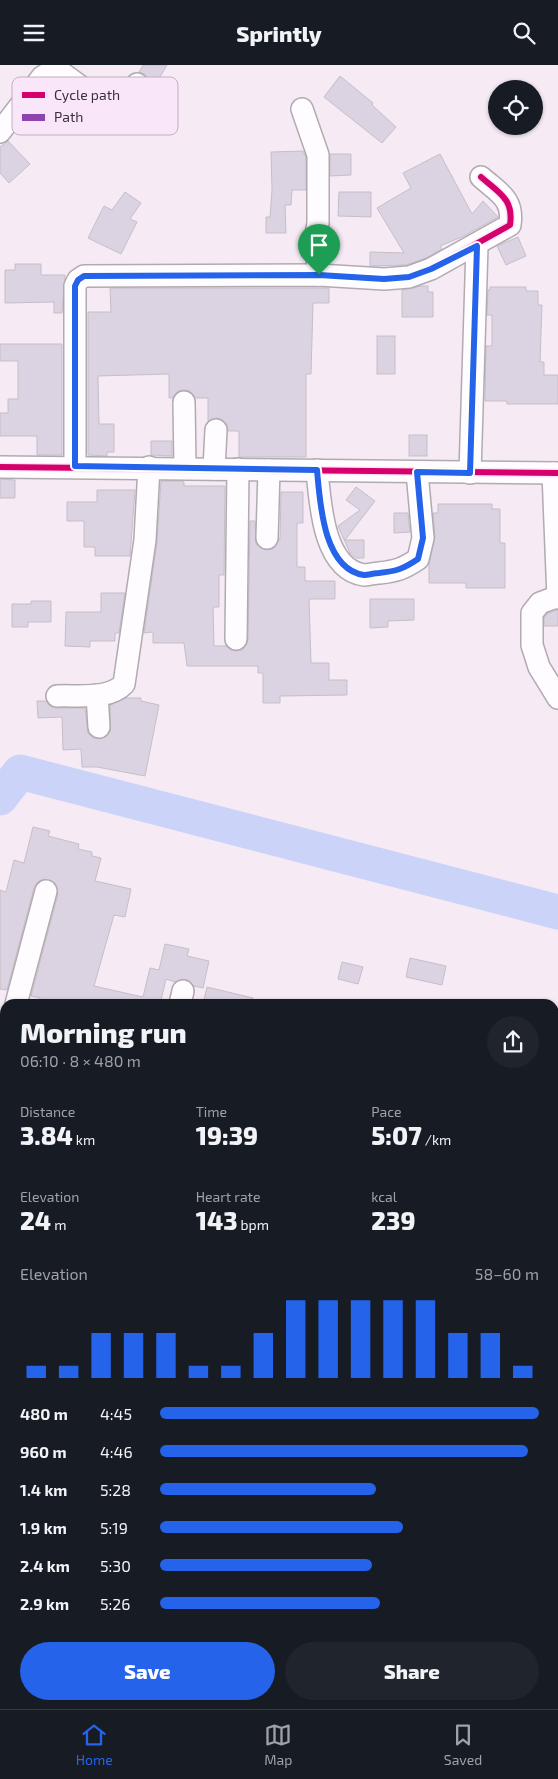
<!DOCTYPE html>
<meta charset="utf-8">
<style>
body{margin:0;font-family:"Exo 2",sans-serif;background:#20242c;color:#f1f3f6;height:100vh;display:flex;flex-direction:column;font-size:19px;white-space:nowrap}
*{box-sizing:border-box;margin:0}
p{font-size:16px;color:#9ea1a6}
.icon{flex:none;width:28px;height:28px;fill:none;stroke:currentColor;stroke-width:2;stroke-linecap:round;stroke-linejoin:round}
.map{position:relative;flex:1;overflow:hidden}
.panel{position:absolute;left:0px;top:934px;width:559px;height:711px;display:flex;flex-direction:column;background:#171b24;border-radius:15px 15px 0 0;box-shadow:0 1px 4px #0004}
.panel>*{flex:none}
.fabs{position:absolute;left:488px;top:15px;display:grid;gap:10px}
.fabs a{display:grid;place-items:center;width:55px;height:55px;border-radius:50%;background:#171b24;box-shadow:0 1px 4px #0004;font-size:25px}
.pin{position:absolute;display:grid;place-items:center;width:42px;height:42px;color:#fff;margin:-51px -21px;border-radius:50% 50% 50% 0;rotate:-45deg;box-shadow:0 0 5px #0007}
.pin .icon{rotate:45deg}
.round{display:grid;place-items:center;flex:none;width:52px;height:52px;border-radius:26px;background:#20242c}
.summary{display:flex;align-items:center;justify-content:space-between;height:85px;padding:0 20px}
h1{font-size:28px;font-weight:800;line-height:38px}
.stats{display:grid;grid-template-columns:repeat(3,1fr);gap:8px;height:85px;padding:5px 20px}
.stats div{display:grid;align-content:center}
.stats b{font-size:25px;font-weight:800}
.stats small{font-size:14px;font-weight:400}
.stats p{font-size:14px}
.chart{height:140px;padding:10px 20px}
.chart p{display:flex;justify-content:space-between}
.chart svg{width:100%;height:90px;margin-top:5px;stroke:#2563eb;stroke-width:6}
.action{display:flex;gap:10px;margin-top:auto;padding:10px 20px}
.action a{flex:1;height:58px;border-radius:30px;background:#2563eb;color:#fff;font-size:20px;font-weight:800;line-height:58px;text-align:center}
.action a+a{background:#20242c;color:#f1f3f6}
ul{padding:0 20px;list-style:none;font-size:16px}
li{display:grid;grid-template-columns:80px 60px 1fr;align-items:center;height:38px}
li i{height:12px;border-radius:6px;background:#2563eb}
header{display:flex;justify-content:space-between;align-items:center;height:65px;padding:0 20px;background:#171b24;font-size:22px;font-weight:800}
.dock{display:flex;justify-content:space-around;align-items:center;height:70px;border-top:1px solid #363941;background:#171b24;font-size:14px;color:#9ea1a6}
.dock a{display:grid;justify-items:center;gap:2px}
.dock .on{color:#2563eb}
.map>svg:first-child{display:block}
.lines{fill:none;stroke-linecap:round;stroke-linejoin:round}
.river{stroke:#cbd3f8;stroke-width:35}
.building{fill:#dbd3e1;stroke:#c5bfc8}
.minor-casing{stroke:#b2aab1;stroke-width:24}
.minor{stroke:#fefcfe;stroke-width:21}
.quiet{stroke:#8e44ad;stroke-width:5;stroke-dasharray:10 5;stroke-linecap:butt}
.cycleway-casing{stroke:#fae6f9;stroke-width:9}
.cycleway{stroke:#d6006c;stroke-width:6}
.route-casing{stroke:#fff;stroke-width:10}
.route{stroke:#2563eb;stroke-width:6}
.key{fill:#fae6f9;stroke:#c0b0c0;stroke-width:1}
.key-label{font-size:14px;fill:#3a323a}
</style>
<header><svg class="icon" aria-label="menu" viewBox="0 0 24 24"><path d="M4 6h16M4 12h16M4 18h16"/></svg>Sprintly<svg class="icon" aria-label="search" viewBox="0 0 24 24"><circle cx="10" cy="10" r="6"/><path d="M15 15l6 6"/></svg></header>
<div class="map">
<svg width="558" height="1644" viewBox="0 0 558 1644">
<rect width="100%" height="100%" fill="#f6eaf5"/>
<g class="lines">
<!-- river -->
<path class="river" d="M0,733l20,-26 538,140"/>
</g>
<!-- building -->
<g class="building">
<path d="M143,0h24l-13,22 -5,-3 -4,-10 -6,-2z"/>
<path d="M340,11l33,27 -1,2 24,22 -14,16 -58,-46z"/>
<path d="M8,76l22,23 -21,19 -9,-10v-26z"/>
<path d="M303,86l3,6v33h-14l-1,15h-6l1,28h-20v-16h4l2,-27 -1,-38z"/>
<path d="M330,89h21v21l-21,1z"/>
<path d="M440,89l32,60 11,-13 15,16 -34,19 -24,10 2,3 -16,9 -20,7 -36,1v-14l34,1 -27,-45 34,-20 -8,-15z"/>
<path d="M125,127l16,11 -11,16 7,3 -16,32 -33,-16 16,-32 8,4z"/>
<path d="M339,127h32v25l-33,-1z"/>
<path d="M518,172l8,19 -20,9 -9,-19z"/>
<path d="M15,199h26v11h24l-3,38h-8v-11l-49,1v-33h10z"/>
<path d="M422,221h6v6h5v25h-31v-27z"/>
<path d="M490,222h36v4h12v14h4l-2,57h4v13h14v29h-51v-3h-22l1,-55h6v-31h-5l1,-25h2z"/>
<path d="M110,223h219v15h-16l-2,71h-5v83h-67v-26h-11l-1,-7 -10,-6 -9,3v-23h-12l-6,-7 -6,-1 -6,1 -6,7h-3v-24l-71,2 1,48h15v28h-7v4l-19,-1v-143h23z"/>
<rect x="377" y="271" width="18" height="38"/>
<path d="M0,279h62v111h-25v-19h-37v-23h8v-14h10v-38h-18z"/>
<rect x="409" y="370" width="18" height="21"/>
<path d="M151,376h21v15l-21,-1z"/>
<path d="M0,414l15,1v18h-15z"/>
<path d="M161,416h20l3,1v4h41l-1,89h-5v32h-6l1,39h12l9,5 8,-1 5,-11 2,-118h5l1,23 10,6 7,-1 7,-11 1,-46h22v31h-6v44h8v14h30v18h-26l2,64h18v17h18v15l-67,1v7h-17v-30h-5v-7h-71l-3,-23h-31v-11l-9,1 13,-91z"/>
<path d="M356,422l19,14 -30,39h19v18h-8l-6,-5 -12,-27 22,-16 -14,-10z"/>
<path d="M97,425h38l-5,66h-35v-9h-11v-26h-17v-19h30z"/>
<path d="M438,439h54v5h8v34h5v45h-39v-5h-37v-19l6,-27 -2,-24h5z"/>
<path d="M394,448h14l2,19 -16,1z"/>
<path d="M101,528h24l-6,40h-4v8h-25v6l-25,-1 1,-34h35z"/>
<path d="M370,534h44v21l-26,1v6l-18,1z"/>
<path d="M31,536h20v21h-23v5h-16v-23h19z"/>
<path d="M558,545v16h-14v-9l4,-4z"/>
<path d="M126,633h15v3l18,4 -14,71 -48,-9h-15l-1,-18 -18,1 -1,-33 -24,1 -1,-17h9l5,6 6,1h28l3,25 5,5 7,1 10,-7v-27z"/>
<path d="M33,762l17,4 -2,5 31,8 -1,5 14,3v4l9,2 -6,23 36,8 -6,28 -11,-2 -20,71 49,11 7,-29 9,2 6,-26 24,5 -2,7 22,5 -6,27 -9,-2 -8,-7 -11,3 -9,-3 -6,25h-121l1,-6 -9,-2 27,-102 -3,-11 -12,-4 -5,3 -4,6 -27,102 -7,-1v-99l6,2 8,-32 10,3z"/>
<path d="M410,893l36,8 -4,19 -36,-8z"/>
<path d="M342,897l21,5 -5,17 -20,-5z"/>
<path d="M207,922l46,11 -1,6h-49z"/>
</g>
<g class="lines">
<defs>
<g id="minor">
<path d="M302,44l16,46v68l-3,18 4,34"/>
<path d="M0,67l42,-55 8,-5 12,1 48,35h10l17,-24"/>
<path d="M184,337l1,66"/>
<path d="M75,401v-180l3,-6 6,-4 235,-1 65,4 25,-2 22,-8 79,-44c4,-26 -11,-32 -29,-48"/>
<path d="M0,402l558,6"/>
<path d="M214,404l2,-39"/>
<path d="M317,405c3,32 6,99 47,105 4,0 11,-2 15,-2 18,-2 24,-4 39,-14l5,-21 -6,-66"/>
<path d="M470,408l7,-227"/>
<path d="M553,408l5,125"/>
<path d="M267,473l2,-68"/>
<path d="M556,532l-16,6 -8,10v32l7,22 19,31"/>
<path d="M236,574l2,-170"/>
<path d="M97,630l2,32"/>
<path d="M57,631c21,-1 52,4 67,-12l21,-144 4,-73"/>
<path d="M16,939l30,-113"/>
<path d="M180,939l3,-13"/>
<path d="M554,988l4,-1"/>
<path d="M0,1006l5,-22"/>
<path d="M0,1102l5,2"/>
<path d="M0,1186l5,-4"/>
</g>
</defs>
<!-- minor casing -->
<use href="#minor" class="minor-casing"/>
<!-- minor -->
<use href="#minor" class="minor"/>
<!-- quiet -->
<g class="quiet">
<path d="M554,1465l4,2"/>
<path d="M378,1644l2,-4"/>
</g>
<defs>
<g id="cycleway">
<path d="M75,401v-180l3,-6 6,-4 235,-1 65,4 25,-2 22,-8 79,-44c4,-26 -11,-32 -29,-48"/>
<path d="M0,402l558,6"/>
</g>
</defs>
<!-- cycleway casing -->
<use href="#cycleway" class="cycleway-casing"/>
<!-- cycleway -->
<use href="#cycleway" class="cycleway"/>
</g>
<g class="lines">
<defs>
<path id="route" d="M477,181l-7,227 -53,-1 6,66 -5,21c-15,10 -21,12 -39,14 -4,0 -11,2 -15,2 -41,-6 -44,-73 -47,-105l-242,-4v-180l3,-6 6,-4 235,-1 65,4 25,-2 22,-8z"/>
</defs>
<!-- route casing -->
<use href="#route" class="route-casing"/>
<!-- route -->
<use href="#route" class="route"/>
</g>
<!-- legend -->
<rect x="12" y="12" width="166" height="58" rx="8" class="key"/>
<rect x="22" y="27" width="23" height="6" fill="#d6006c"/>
<rect x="22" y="49" width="23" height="7" fill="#8e44ad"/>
<g class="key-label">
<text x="54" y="35">Cycle path</text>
<text x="54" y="57">Path</text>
</g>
</svg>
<div class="fabs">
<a><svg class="icon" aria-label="locate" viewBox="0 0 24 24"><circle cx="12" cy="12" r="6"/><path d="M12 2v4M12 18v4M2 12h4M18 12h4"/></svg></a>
</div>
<div class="pin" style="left:319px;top:210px;background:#1e9e55"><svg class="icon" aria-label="arrive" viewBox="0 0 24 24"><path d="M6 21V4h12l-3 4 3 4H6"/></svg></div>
<section class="panel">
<div class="summary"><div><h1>Morning run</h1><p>06:10 · 8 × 480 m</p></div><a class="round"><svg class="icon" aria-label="share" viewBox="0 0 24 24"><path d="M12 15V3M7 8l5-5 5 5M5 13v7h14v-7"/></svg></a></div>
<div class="stats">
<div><p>Distance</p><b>3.84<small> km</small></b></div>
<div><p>Time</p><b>19:39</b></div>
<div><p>Pace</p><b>5:07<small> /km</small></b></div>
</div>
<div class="stats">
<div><p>Elevation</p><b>24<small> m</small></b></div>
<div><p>Heart rate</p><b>143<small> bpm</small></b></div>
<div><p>kcal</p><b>239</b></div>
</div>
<div class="chart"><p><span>Elevation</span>58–60 m</p>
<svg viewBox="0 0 160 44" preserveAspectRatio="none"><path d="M5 44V38M15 44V38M25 44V22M35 44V22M45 44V22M55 44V38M65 44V38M75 44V22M85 44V6M95 44V6M105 44V6M115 44V6M125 44V6M135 44V22M145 44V22M155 44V38"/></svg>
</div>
<ul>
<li><b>480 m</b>4:45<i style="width:100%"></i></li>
<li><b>960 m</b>4:46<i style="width:97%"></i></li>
<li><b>1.4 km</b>5:28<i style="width:57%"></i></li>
<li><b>1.9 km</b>5:19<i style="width:64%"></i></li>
<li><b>2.4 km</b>5:30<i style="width:56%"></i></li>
<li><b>2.9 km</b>5:26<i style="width:58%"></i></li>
</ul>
<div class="action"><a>Save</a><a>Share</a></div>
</section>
</div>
<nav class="dock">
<a class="on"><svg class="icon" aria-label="home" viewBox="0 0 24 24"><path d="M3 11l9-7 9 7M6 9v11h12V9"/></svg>Home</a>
<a><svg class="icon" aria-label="map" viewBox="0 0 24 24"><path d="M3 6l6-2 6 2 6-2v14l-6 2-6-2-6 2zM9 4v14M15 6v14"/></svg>Map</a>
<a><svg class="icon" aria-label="saved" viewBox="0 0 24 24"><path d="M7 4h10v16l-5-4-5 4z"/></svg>Saved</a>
</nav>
